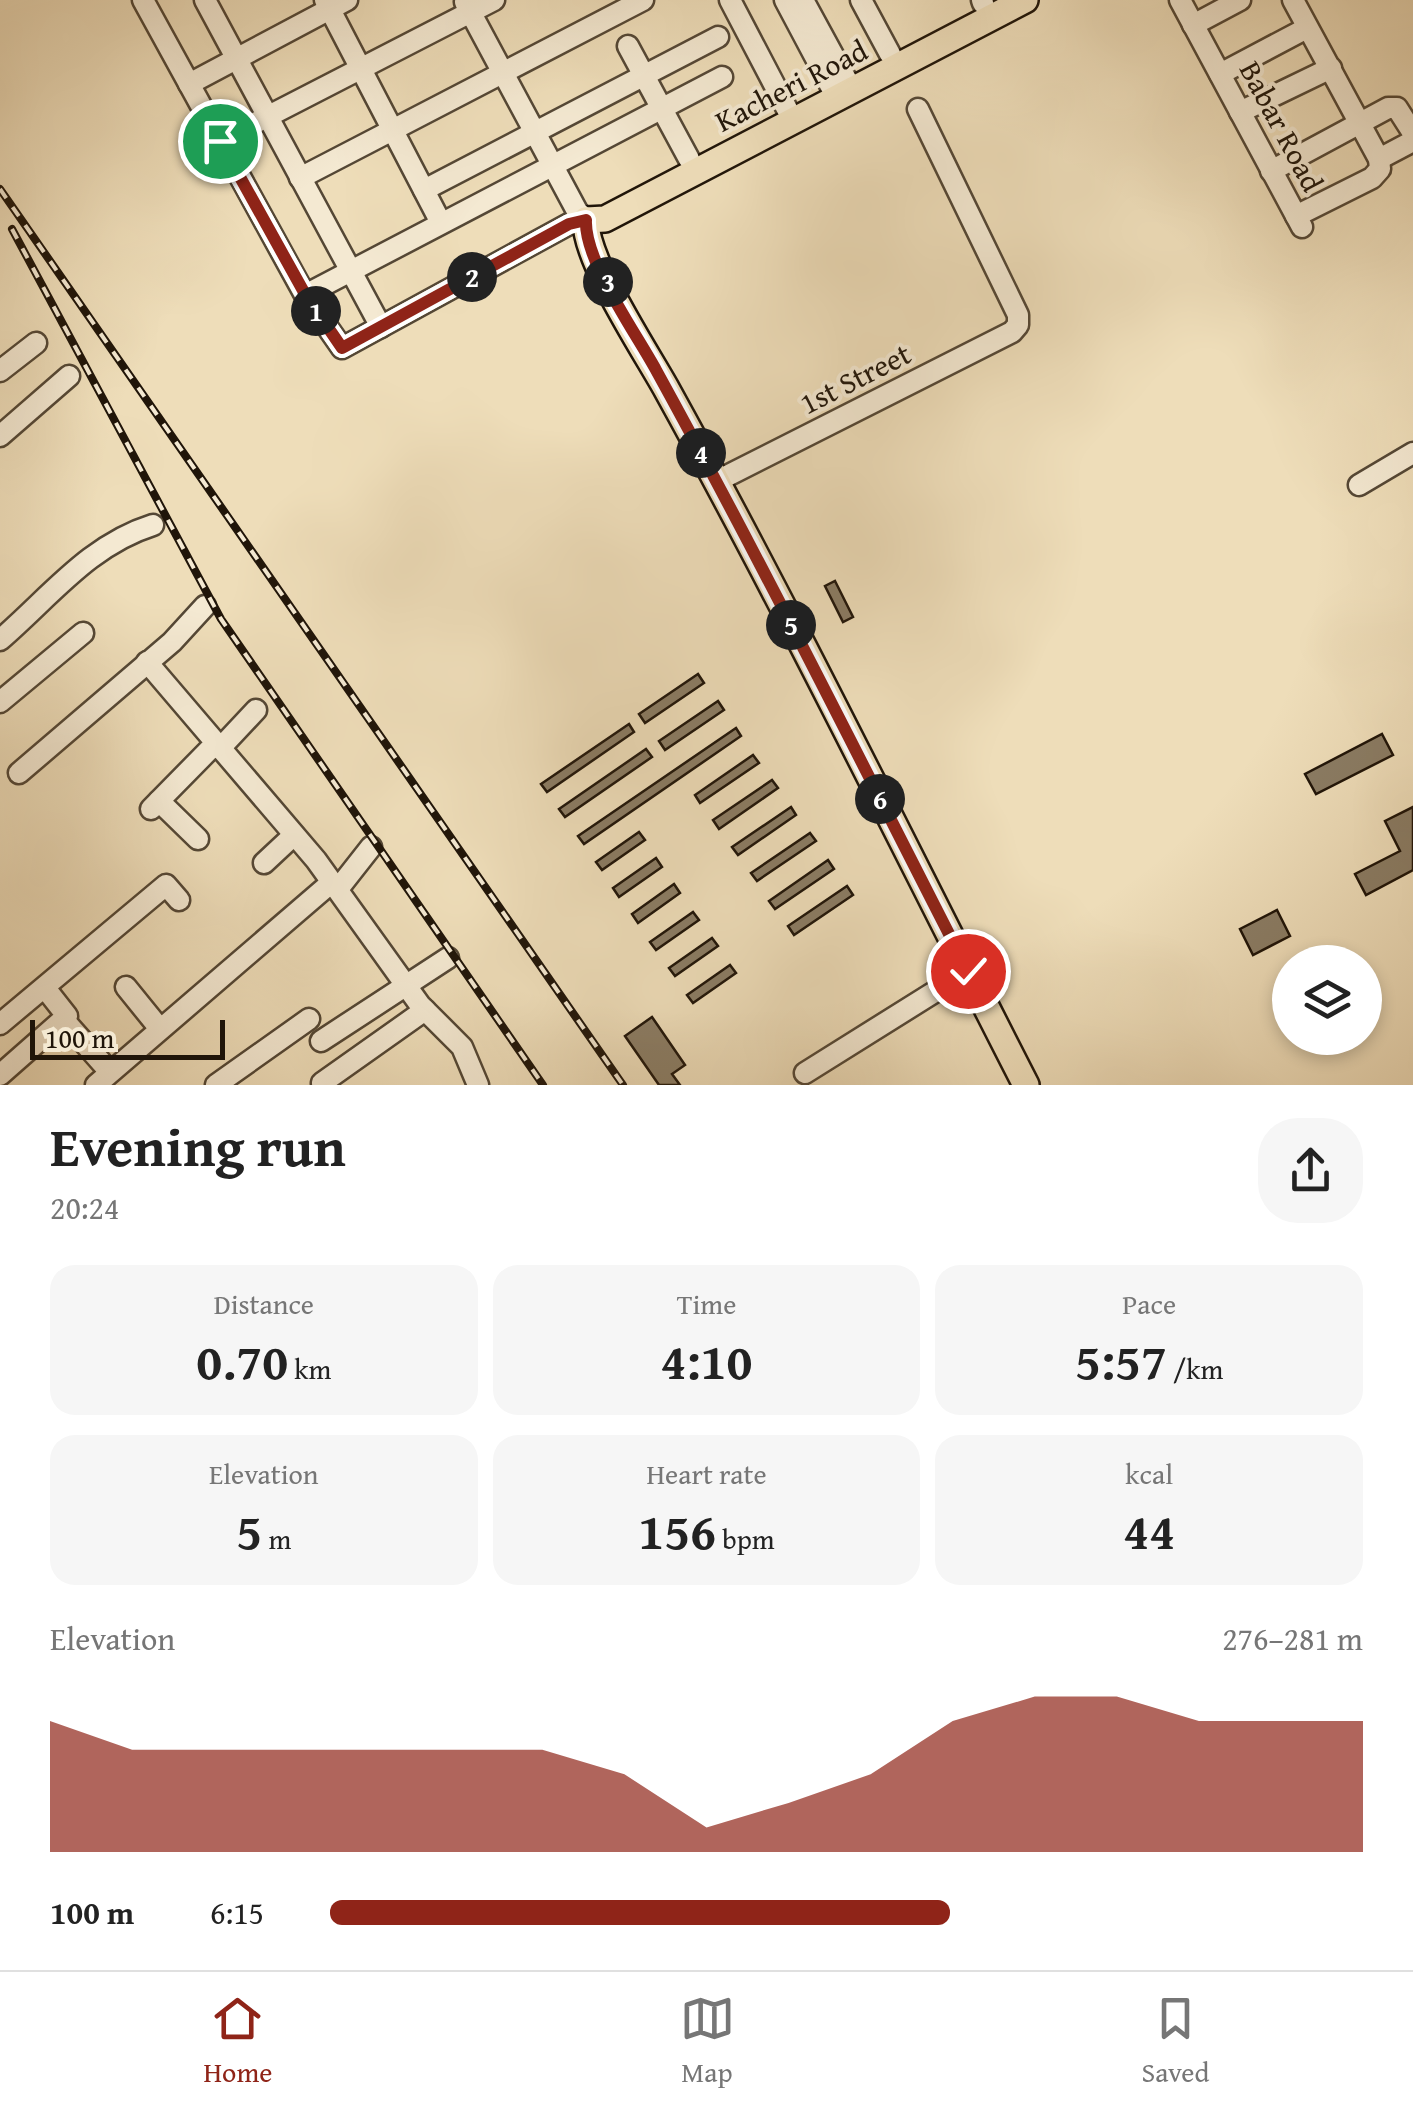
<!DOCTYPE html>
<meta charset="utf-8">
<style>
body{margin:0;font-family:"Gentium Book Plus",serif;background:#f6f6f6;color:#222;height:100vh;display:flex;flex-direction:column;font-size:38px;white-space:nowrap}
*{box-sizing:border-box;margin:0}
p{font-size:32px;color:#767676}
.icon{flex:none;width:55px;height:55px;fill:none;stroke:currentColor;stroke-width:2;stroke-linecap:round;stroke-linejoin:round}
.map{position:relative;height:1085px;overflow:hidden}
.panel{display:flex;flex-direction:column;background:#fff;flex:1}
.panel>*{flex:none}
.tools{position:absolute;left:1272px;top:945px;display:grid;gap:20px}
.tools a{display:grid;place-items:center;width:110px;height:110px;border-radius:50%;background:#fff;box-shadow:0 5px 15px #0003;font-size:50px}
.scale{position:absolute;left:30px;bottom:25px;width:195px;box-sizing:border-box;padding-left:10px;border:5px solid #201509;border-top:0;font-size:28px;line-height:35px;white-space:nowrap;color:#201509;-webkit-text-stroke:8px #f4e9d2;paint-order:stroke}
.pin{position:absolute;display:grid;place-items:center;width:85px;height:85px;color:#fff;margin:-42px;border:5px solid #fff;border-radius:50%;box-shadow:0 2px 10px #0007}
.km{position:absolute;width:50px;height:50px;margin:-25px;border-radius:50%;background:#222;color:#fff;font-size:28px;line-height:50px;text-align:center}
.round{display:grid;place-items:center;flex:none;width:105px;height:105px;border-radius:40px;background:#f6f6f6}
.overview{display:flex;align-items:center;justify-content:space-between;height:170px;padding:0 50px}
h1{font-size:55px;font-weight:600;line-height:75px}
.figures{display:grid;grid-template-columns:repeat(3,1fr);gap:15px;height:170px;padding:10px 50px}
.figures div{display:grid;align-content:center;border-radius:25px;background:#f6f6f6;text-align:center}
.figures b{font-size:50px;font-weight:600}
.figures small{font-size:28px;font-weight:400}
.figures p{font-size:28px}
.chart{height:280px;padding:20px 50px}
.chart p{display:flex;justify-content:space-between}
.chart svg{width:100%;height:180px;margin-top:10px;fill:#8f2418;opacity:.7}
ul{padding:0 50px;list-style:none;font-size:32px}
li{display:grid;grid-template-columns:160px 120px 1fr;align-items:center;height:75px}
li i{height:25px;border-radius:12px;background:#8f2418}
.dock{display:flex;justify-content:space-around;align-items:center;height:140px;border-top:2px solid #e0e0e0;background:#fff;font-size:28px;color:#767676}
.dock a{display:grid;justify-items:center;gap:5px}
.dock .active{color:#8f2418}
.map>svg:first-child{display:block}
.building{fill:#8b7d65;stroke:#201509;stroke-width:2.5}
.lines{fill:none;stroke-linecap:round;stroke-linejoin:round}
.minor-casing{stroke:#544735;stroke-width:25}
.major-casing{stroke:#201509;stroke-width:30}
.minor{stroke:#f4e9d2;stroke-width:20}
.major{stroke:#eeddb9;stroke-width:25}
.rail-casing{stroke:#201509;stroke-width:8}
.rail{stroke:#f4e9d2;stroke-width:4;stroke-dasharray:11;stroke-linecap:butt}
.route-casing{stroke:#fff;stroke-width:20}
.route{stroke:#8f2418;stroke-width:12}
.labels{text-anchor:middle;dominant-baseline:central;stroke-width:8;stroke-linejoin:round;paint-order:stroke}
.street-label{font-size:30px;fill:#201509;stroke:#f4e9d2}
</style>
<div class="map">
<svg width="1413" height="1085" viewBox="0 0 1413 1085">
<rect width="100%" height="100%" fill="#eeddb9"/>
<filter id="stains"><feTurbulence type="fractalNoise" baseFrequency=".002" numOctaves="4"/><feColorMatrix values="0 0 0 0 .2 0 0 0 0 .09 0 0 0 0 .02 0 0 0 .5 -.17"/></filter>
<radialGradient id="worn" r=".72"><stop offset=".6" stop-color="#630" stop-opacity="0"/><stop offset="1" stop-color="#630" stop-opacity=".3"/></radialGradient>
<!-- building -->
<g class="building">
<path d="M835,581l18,36 -10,5 -18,-36z"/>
<path d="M698,674l6,9 -59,40 -6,-9z"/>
<path d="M718,701l6,9 -59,40 -6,-9z"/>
<path d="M629,724l5,8 -87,60 -6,-8z"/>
<path d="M736,728l5,8 -157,108 -6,-8z"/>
<path d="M1382,734l11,21 -77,39 -11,-20z"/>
<path d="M646,749l6,8 -87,60 -6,-8z"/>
<path d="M753,755l6,8 -59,40 -5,-8z"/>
<path d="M772,780l6,8 -59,41 -6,-9z"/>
<path d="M791,807l5,8 -58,40 -6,-8z"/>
<path d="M1413,807v63l-47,25 -11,-21 45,-23 -15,-30z"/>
<path d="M639,832l6,8 -43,30 -6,-8z"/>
<path d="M810,833l6,8 -59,40 -6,-8z"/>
<path d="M656,858l6,9 -43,30 -6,-9z"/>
<path d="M828,860l6,9 -59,40 -6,-8z"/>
<path d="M674,884l6,9 -42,30 -6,-9z"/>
<path d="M847,886l6,9 -59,40 -6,-9z"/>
<path d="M1277,910l13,26 -37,19 -13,-26z"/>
<path d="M693,912l6,8 -43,30 -6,-8z"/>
<path d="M712,938l6,8 -43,30 -6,-8z"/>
<path d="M730,965l6,8 -43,30 -6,-8z"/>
<path d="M652,1017l33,48 -13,9 8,11h-21l-34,-49z"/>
</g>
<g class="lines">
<defs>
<g id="minor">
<path d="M143,0l162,295 37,53 227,-124 17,-4"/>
<path d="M205,0l176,327"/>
<path d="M325,0l116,223"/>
<path d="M730,0l57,109"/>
<path d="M785,0l52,98"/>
<path d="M803,0l49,90"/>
<path d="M861,0l29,54"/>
<path d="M982,0l1,3"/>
<path d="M1180,0l122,227"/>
<path d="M1293,0l86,159 1,10 -8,9 -76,38"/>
<path d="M465,2l112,209 9,9"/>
<path d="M1193,25l47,-25"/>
<path d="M628,46l61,113"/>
<path d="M1220,74l87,-46"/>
<path d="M189,84l158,-84"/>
<path d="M1240,112l91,-44"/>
<path d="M220,141l274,-141"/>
<path d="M1379,159l34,-18"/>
<path d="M1271,171l117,-63h9l16,25"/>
<path d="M300,178l343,-178"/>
<path d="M424,190l294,-153"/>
<path d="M305,295l417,-218"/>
<path d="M0,371l36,-28"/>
<path d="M0,436l69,-60"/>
<path d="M717,481l295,-149 6,-7v-10l-100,-206"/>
<path d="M1359,485l54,-32"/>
<path d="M0,640c50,-43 89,-95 153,-115"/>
<path d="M147,662l169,198 104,145 42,42 16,38"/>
<path d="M0,702l83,-69"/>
<path d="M19,773l153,-131 33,-36"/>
<path d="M159,801l39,38"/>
<path d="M151,809l58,-59 17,-8 30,-32"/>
<path d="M264,863l30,-28"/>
<path d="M338,889l33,-42"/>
<path d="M126,987l34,42"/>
<path d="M63,1019l47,53"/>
<path d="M0,1024l166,-139 13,15"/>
<path d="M321,1041l127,-83"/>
<path d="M805,1073l163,-102"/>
<path d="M0,1075l67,-59 -22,-28"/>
<path d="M322,1083l103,-73"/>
<path d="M96,1085l236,-203"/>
<path d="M216,1085l93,-66"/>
</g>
<g id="major">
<path d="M586,220c-2,39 60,132 81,170 126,228 240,463 359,695"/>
<path d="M586,220l19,-1 420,-219"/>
</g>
</defs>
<!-- minor casing -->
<use href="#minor" class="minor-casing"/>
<!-- major casing -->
<use href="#major" class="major-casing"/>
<!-- minor -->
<use href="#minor" class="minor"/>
<!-- major -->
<use href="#major" class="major"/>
<defs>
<g id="rail">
<path d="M0,189l623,896"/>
<path d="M12,229l209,390 322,466"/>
</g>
</defs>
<!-- rail casing -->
<use href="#rail" class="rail-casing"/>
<!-- rail -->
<use href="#rail" class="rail"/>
</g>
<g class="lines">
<defs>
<path id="route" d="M220,141l85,153 37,54 227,-124 17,-4c-2,41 50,113 70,150 109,198 209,400 312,601"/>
</defs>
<!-- route casing -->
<use href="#route" class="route-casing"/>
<!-- route -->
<use href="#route" class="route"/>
</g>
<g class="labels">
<!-- street labels -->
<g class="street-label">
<text transform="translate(791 85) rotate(-27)">Kacheri Road</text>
<text transform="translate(1282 126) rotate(62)">Babar Road</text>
<text transform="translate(855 378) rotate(-27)">1st Street</text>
</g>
</g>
<rect width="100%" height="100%" filter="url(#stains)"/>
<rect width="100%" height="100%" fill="url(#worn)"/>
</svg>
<div class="tools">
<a><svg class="icon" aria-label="layers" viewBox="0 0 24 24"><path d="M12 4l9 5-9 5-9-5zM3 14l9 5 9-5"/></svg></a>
</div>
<div class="scale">100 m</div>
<div class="pin" style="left:220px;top:141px;background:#1e9e55"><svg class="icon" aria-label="arrive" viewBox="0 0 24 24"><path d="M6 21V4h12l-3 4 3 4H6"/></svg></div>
<div class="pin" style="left:968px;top:971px;background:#d93025"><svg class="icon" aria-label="check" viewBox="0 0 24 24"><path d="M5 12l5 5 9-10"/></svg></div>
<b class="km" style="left:316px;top:311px">1</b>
<b class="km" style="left:472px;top:277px">2</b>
<b class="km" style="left:608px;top:282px">3</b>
<b class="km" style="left:701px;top:453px">4</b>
<b class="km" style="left:791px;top:625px">5</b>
<b class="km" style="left:880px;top:799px">6</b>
</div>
<section class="panel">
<div class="overview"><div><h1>Evening run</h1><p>20:24</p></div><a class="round"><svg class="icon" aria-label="share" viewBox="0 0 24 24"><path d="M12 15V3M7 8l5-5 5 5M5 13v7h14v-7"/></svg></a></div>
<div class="figures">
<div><p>Distance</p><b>0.70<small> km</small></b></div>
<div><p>Time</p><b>4:10</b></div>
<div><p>Pace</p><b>5:57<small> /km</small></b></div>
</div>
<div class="figures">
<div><p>Elevation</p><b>5<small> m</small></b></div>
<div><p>Heart rate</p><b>156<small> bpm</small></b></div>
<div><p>kcal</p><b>44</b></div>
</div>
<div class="chart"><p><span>Elevation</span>276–281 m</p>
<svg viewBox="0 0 160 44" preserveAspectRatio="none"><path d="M0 44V12L10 19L20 19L30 19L40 19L50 19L60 19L70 25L80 38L90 32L100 25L110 12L120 6L130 6L140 12L150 12L160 12V44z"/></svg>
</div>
<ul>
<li><b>100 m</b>6:15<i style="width:60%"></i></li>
</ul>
</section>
<nav class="dock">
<a class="active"><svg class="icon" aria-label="home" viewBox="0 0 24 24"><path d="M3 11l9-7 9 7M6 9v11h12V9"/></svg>Home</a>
<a><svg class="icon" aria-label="map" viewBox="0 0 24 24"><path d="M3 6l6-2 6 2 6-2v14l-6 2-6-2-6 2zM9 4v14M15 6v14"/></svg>Map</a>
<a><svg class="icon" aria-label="saved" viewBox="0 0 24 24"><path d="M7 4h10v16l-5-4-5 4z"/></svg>Saved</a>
</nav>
